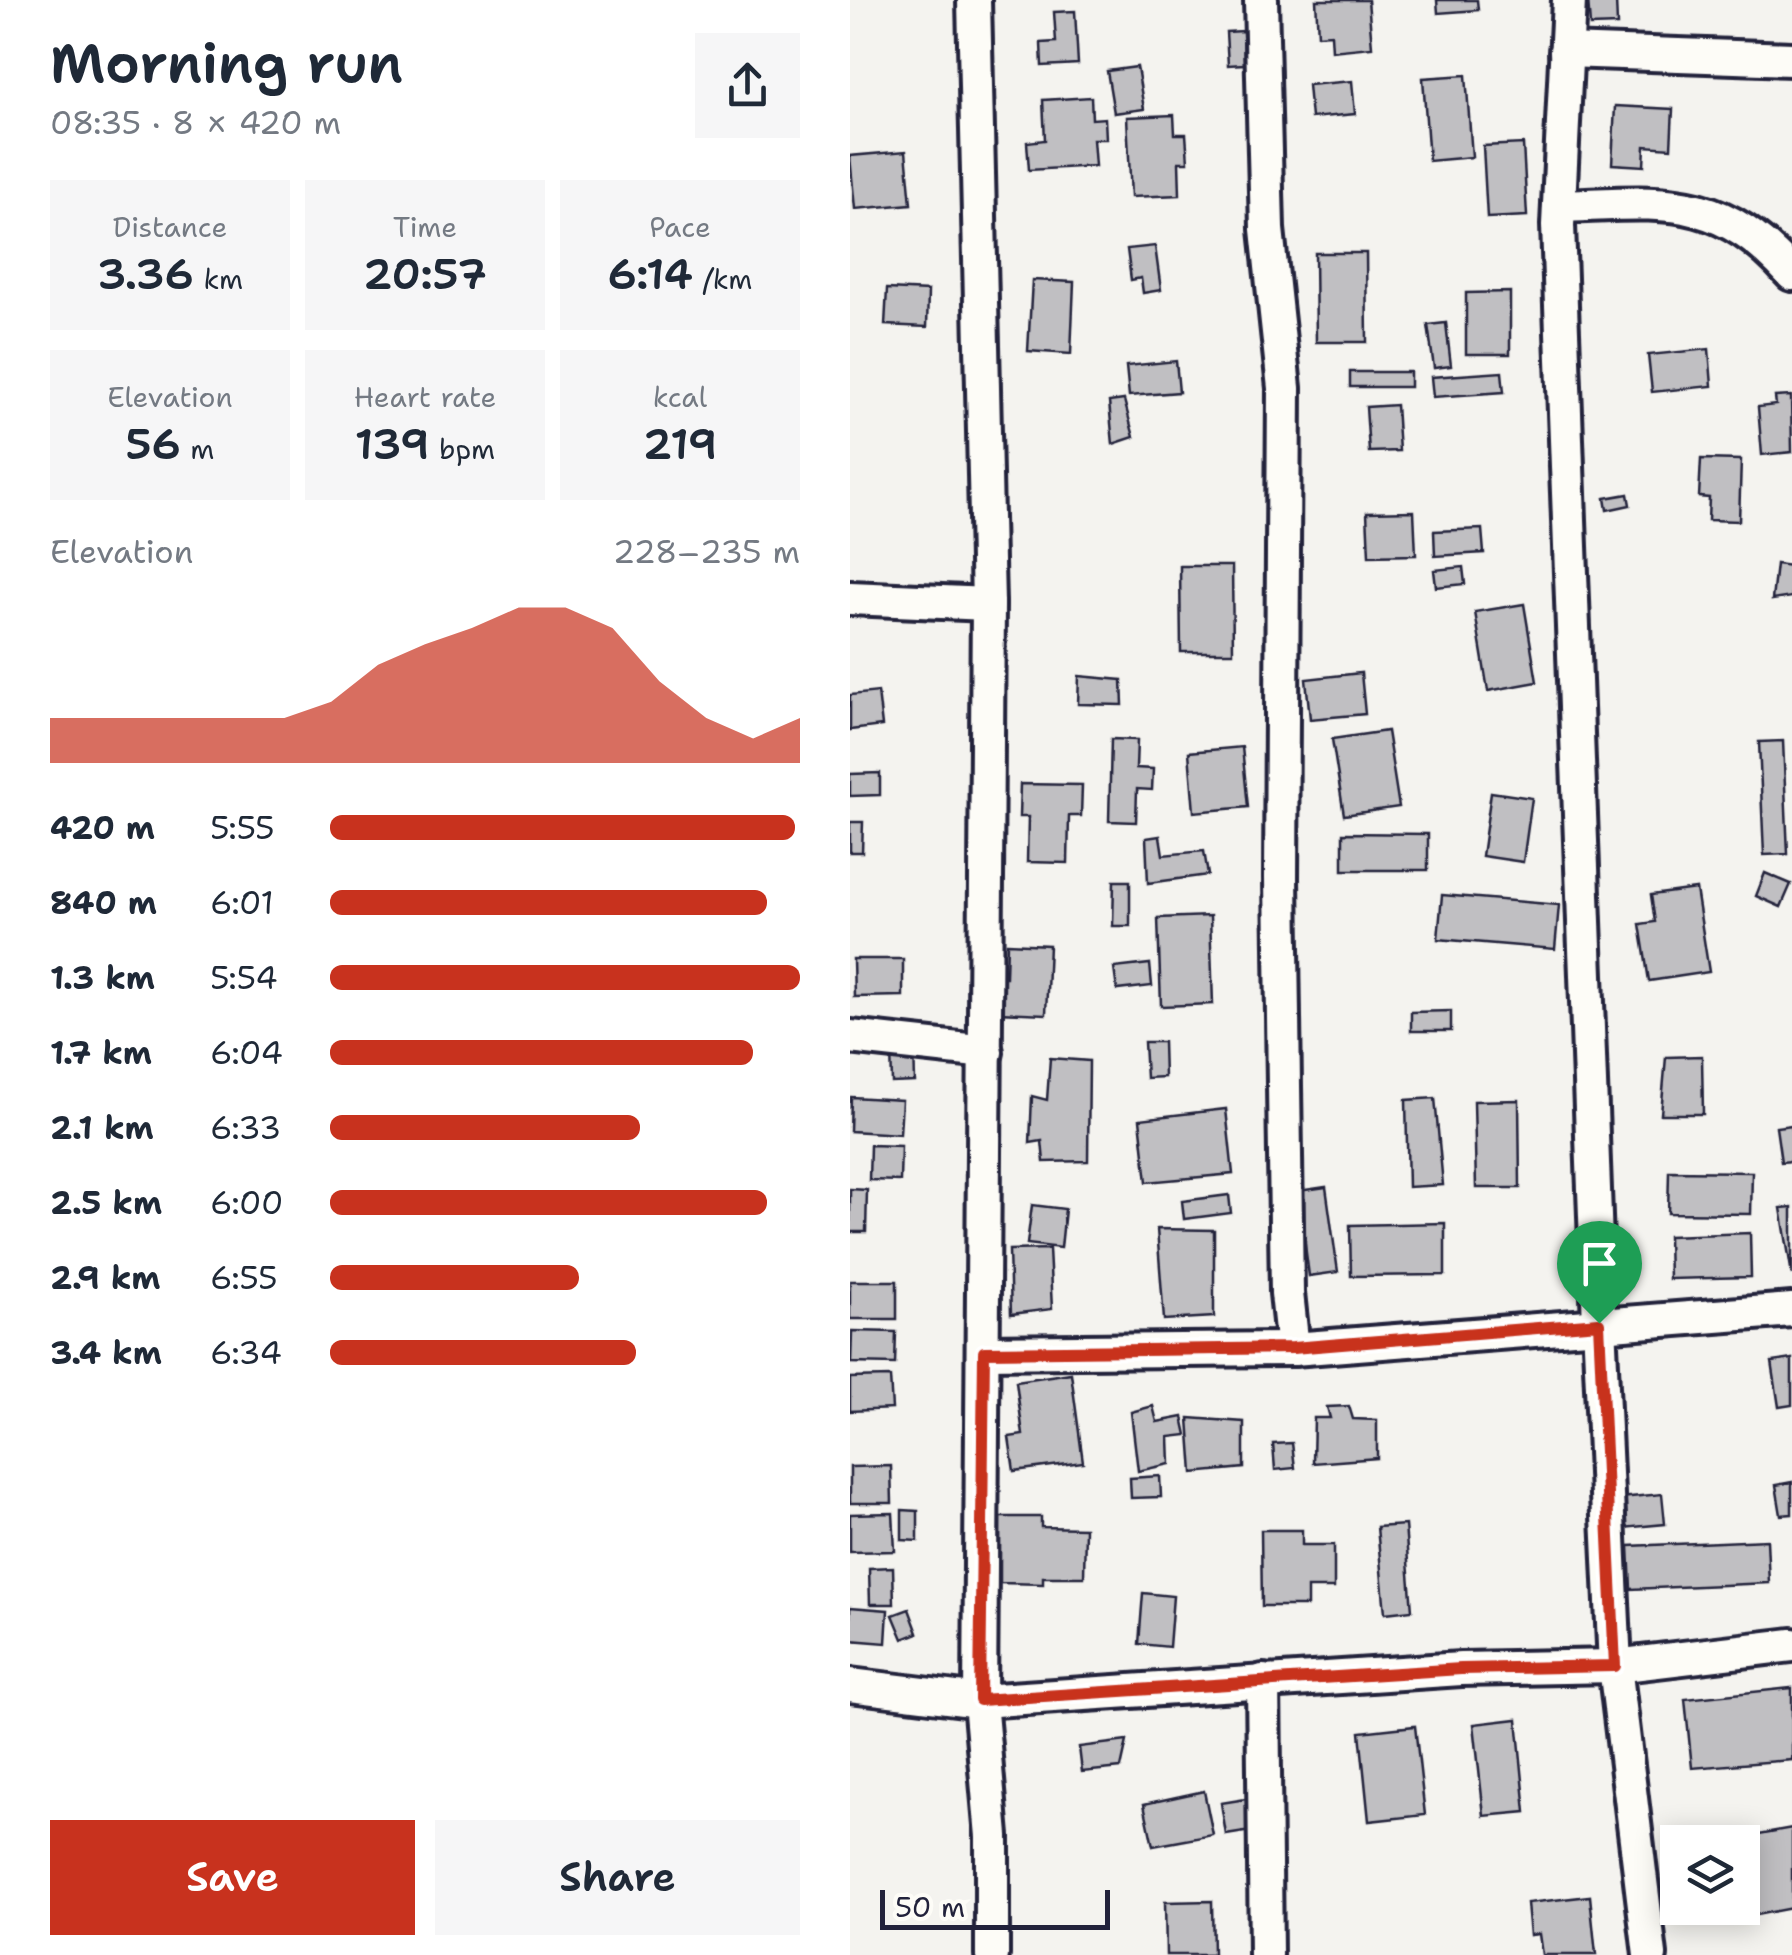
<!DOCTYPE html>
<meta charset="utf-8">
<style>
body{margin:0;font-family:"Shantell Sans",sans-serif;background:#f6f6f7;color:#1f2937;height:100vh;display:flex;flex-direction:column;font-size:38px;white-space:nowrap}
*{box-sizing:border-box;margin:0}
p{font-size:32px;color:#747a83}
.icon{flex:none;width:55px;height:55px;fill:none;stroke:currentColor;stroke-width:2;stroke-linecap:round;stroke-linejoin:round}
.map{position:relative;flex:1;overflow:hidden}
.drawer{display:flex;flex-direction:column;background:#fff;width:850px}
.drawer>*{flex:none}
.buttons{position:absolute;left:810px;top:1825px;display:grid;gap:20px}
.buttons a{display:grid;place-items:center;width:100px;height:100px;border-radius:0px;background:#fff;box-shadow:0 5px 25px #0003;font-size:50px}
.scale{position:absolute;left:30px;bottom:25px;width:230px;box-sizing:border-box;padding-left:10px;border:5px solid #22223b;border-top:0;font-size:28px;line-height:35px;white-space:nowrap;color:#22223b;-webkit-text-stroke:8px #fdfcf7;paint-order:stroke}
.pin{position:absolute;display:grid;place-items:center;width:85px;height:85px;color:#fff;margin:-102px -42px;border-radius:50% 50% 50% 0;rotate:-45deg;box-shadow:0 0 10px #0007}
.pin .icon{rotate:45deg}
.round{display:grid;place-items:center;flex:none;width:105px;height:105px;border-radius:0px;background:#f6f6f7}
.headline{display:flex;align-items:center;justify-content:space-between;height:170px;padding:0 50px}
h1{font-size:55px;font-weight:600;line-height:75px}
.metrics{display:grid;grid-template-columns:repeat(3,1fr);gap:15px;height:170px;padding:10px 50px}
.metrics div{display:grid;align-content:center;border-radius:0px;background:#f6f6f7;text-align:center}
.metrics b{font-size:42px;font-weight:600}
.metrics small{font-size:28px;font-weight:400}
.metrics p{font-size:28px}
.chart{height:280px;padding:20px 50px}
.chart p{display:flex;justify-content:space-between}
.chart svg{width:100%;height:180px;margin-top:10px;fill:#c8321e;opacity:.7}
.action{display:flex;gap:20px;margin-top:auto;padding:20px 50px}
.action a{flex:1;height:115px;border-radius:0px;background:#c8321e;color:#fff;font-size:40px;font-weight:600;line-height:115px;text-align:center}
.action a+a{background:#f6f6f7;color:#1f2937}
ul{padding:0 50px;list-style:none;font-size:32px}
li{display:grid;grid-template-columns:160px 120px 1fr;align-items:center;height:75px}
li i{height:25px;border-radius:12px;background:#c8321e}
main{display:flex;flex:1;min-height:0}
.map>svg:first-child{display:block}
.building{fill:#c0bfc2;stroke:#22223b;stroke-width:2.5}
.lines{fill:none;stroke-linecap:round;stroke-linejoin:round}
.minor-casing{stroke:#22223b;stroke-width:40}
.minor{stroke:#fdfcf7;stroke-width:32}
.route-casing{stroke:#fff;stroke-width:20}
.route{stroke:#c8321e;stroke-width:12}
</style>
<main>
<section class="drawer">
<div class="headline"><div><h1>Morning run</h1><p>08:35 · 8 × 420 m</p></div><a class="round"><svg class="icon" aria-label="share" viewBox="0 0 24 24"><path d="M12 15V3M7 8l5-5 5 5M5 13v7h14v-7"/></svg></a></div>
<div class="metrics">
<div><p>Distance</p><b>3.36<small> km</small></b></div>
<div><p>Time</p><b>20:57</b></div>
<div><p>Pace</p><b>6:14<small> /km</small></b></div>
</div>
<div class="metrics">
<div><p>Elevation</p><b>56<small> m</small></b></div>
<div><p>Heart rate</p><b>139<small> bpm</small></b></div>
<div><p>kcal</p><b>219</b></div>
</div>
<div class="chart"><p><span>Elevation</span>228–235 m</p>
<svg viewBox="0 0 160 44" preserveAspectRatio="none"><path d="M0 44V33L10 33L20 33L30 33L40 33L50 33L60 29L70 20L80 15L90 11L100 6L110 6L120 11L130 24L140 33L150 38L160 33V44z"/></svg>
</div>
<ul>
<li><b>420 m</b>5:55<i style="width:99%"></i></li>
<li><b>840 m</b>6:01<i style="width:93%"></i></li>
<li><b>1.3 km</b>5:54<i style="width:100%"></i></li>
<li><b>1.7 km</b>6:04<i style="width:90%"></i></li>
<li><b>2.1 km</b>6:33<i style="width:66%"></i></li>
<li><b>2.5 km</b>6:00<i style="width:93%"></i></li>
<li><b>2.9 km</b>6:55<i style="width:53%"></i></li>
<li><b>3.4 km</b>6:34<i style="width:65%"></i></li>
</ul>
<div class="action"><a>Save</a><a>Share</a></div>
</section>
<div class="map">
<svg width="942" height="1955" viewBox="0 0 942 1955">
<rect width="100%" height="100%" fill="#f4f3ef"/>
<filter id="ink" filterUnits="userSpaceOnUse"><feTurbulence type="fractalNoise" baseFrequency=".01" numOctaves="2"/><feDisplacementMap in="SourceGraphic" scale="20" xChannelSelector="R" yChannelSelector="G"/><feConvolveMatrix kernelMatrix="1 2 1 2 8 2 1 2 1" color-interpolation-filters="sRGB"/></filter>
<g filter="url(#ink)">
<!-- building -->
<g class="building">
<path d="M466,0h52l4,47 -40,4 -1,-17 -13,1z"/>
<path d="M587,0h40l1,10 -40,3z"/>
<path d="M738,0h28l1,25 -27,1z"/>
<path d="M225,11l3,53 -36,2 -1,-23 15,-1 -2,-30z"/>
<path d="M393,31l1,33 -16,1 -2,-33z"/>
<path d="M287,67l7,42 -30,4 -7,-42z"/>
<path d="M616,75l6,82 -43,4 -6,-83z"/>
<path d="M502,81l3,33 -44,4 -3,-33z"/>
<path d="M241,97l1,22 13,-1 1,21h-13l2,27 -66,4 -2,-28 18,-2 -2,-40z"/>
<path d="M765,106l58,3 -2,39 -26,-2 -1,20 -32,-2z"/>
<path d="M324,115l1,19h11l2,28h-9l1,33 -49,2 -4,-80z"/>
<path d="M673,144l4,72 -40,2 -4,-72z"/>
<path d="M56,151l5,53 -56,5 -5,-53z"/>
<path d="M305,246l6,44 -18,3 -2,-15 -10,2 -4,-31z"/>
<path d="M465,253h51l1,89h-51z"/>
<path d="M182,280l42,2 -3,72 -43,-3z"/>
<path d="M37,289l41,2 -1,36 -42,-2z"/>
<path d="M660,292v62h-44v-61z"/>
<path d="M596,323l5,43 -17,2 -6,-43z"/>
<path d="M859,349l3,37 -60,6 -4,-37z"/>
<path d="M326,361l3,31 -50,4 -3,-30z"/>
<rect x="500" y="372" width="60" height="15"/>
<path d="M652,372l2,20 -71,5 -2,-20z"/>
<path d="M941,396l1,56 -30,3 -4,-48 18,-2 -1,-8z"/>
<path d="M274,400l10,37 -21,7 -4,-42z"/>
<path d="M546,405l3,46 -30,1 -3,-45z"/>
<path d="M851,459l40,1 -2,61 -31,-1 1,-22 -10,-1z"/>
<path d="M778,494l2,11 -23,5 -2,-12z"/>
<path d="M564,511l2,44 -47,1 -2,-44z"/>
<path d="M632,529l2,24 -49,3 -1,-25z"/>
<path d="M926,564l16,2v31l-20,3z"/>
<path d="M330,566h52l1,86h-52z"/>
<path d="M613,567l2,17 -29,3 -2,-17z"/>
<path d="M674,604l13,78 -49,9 -13,-79z"/>
<path d="M511,673l4,41 -55,5 -4,-40z"/>
<path d="M229,676l43,4 1,25 -45,-1z"/>
<path d="M28,692l4,34 -32,4v-35z"/>
<path d="M537,731l12,76 -55,8 -12,-76z"/>
<path d="M261,739l26,1 -1,28 17,1 -1,21 -15,-1 -1,33 -27,-1z"/>
<path d="M933,741l5,113 -24,1 -5,-113z"/>
<path d="M392,747l6,60 -54,5 -5,-60z"/>
<path d="M30,773v22l-30,1v-22z"/>
<path d="M170,784l62,1 -1,31h-12l-1,47 -41,-1 1,-45h-9z"/>
<path d="M641,792l41,6 -9,64 -41,-6z"/>
<path d="M0,822h13l-1,30h-12z"/>
<path d="M493,833l85,1v36h-85z"/>
<path d="M310,836l3,19 41,-4 4,24 -60,8 -2,-45z"/>
<path d="M915,873l26,11 -10,23 -25,-11z"/>
<path d="M264,881h16v45h-17z"/>
<path d="M846,889l13,83 -60,9 -9,-57 15,-2 -4,-27z"/>
<path d="M592,895l117,10 -4,44 -117,-10z"/>
<path d="M360,916l3,88 -52,2 -3,-88z"/>
<path d="M157,943l42,2 -3,69 -49,-2 1,-35h8z"/>
<path d="M3,959h50v37l-49,1z"/>
<path d="M300,964l2,22 -35,4 -3,-22z"/>
<path d="M601,1011v20h-40v-19z"/>
<path d="M294,1042h19l1,35 -18,1z"/>
<path d="M64,1048l1,34 -23,1 -1,-34z"/>
<path d="M852,1056l1,58h-42l5,-57z"/>
<path d="M200,1058l39,3 -1,100 -44,1 -2,-21 -12,2 2,-47 15,4z"/>
<path d="M1,1097l51,3 -2,34 -50,-3z"/>
<path d="M585,1098l8,87 -35,2 -2,-87z"/>
<path d="M669,1100l1,88h-44l-2,-87z"/>
<path d="M376,1109l7,65 -86,8 -7,-63z"/>
<path d="M942,1125v36l-11,1 -5,-35z"/>
<path d="M20,1145l31,1 -1,35 -31,-1z"/>
<path d="M819,1171l83,1 -1,42 -83,-1z"/>
<path d="M476,1187l12,85 -29,4 -11,-85z"/>
<path d="M0,1189l17,1 -1,42h-16z"/>
<path d="M379,1195l2,18 -47,6 -2,-18z"/>
<path d="M182,1205l33,4 -4,39 -34,-4z"/>
<path d="M942,1207v68l-11,-67z"/>
<path d="M595,1223v52l-94,1 -1,-51z"/>
<path d="M307,1229l57,1v87l-50,3z"/>
<path d="M900,1233l1,44 -82,2 -1,-43z"/>
<path d="M199,1249l3,60 -41,5 -2,-64z"/>
<rect x="0" y="1281" width="47" height="38"/>
<path d="M2,1331l44,1 -1,32 -44,-1z"/>
<path d="M942,1359v46l-13,2 -7,-45z"/>
<path d="M221,1373l12,89 -69,9 -5,-34 14,-2 -7,-54z"/>
<path d="M40,1377l2,32 -42,2v-33z"/>
<path d="M303,1406l4,16 26,-5 4,18 -18,2 1,27 -32,7 -7,-59z"/>
<path d="M499,1406l4,13 24,1v38l-64,5 1,-45h16l-3,-11z"/>
<path d="M339,1418l55,4v46l-51,5z"/>
<path d="M442,1443l3,25 -20,2 -2,-26z"/>
<path d="M41,1466l1,37h-42v-36z"/>
<path d="M310,1476l1,21 -30,1 -1,-20z"/>
<path d="M942,1482v32l-11,1 -5,-30z"/>
<path d="M812,1494l3,30 -42,4 -3,-30z"/>
<path d="M52,1510l16,1v30l-16,-1z"/>
<path d="M43,1513l2,38 -45,1v-38z"/>
<path d="M150,1517h41v10l44,1 -1,49h-41v7l-43,-1z"/>
<path d="M555,1525l7,85 -27,3 -8,-86z"/>
<path d="M411,1530h41v15h32v43h-27v18h-45z"/>
<path d="M917,1540l2,43 -138,6 -2,-43z"/>
<path d="M43,1567l1,37h-24l-1,-36z"/>
<path d="M293,1593l30,3 -4,51 -30,-3z"/>
<path d="M0,1607l38,3 -2,33 -36,-3z"/>
<path d="M59,1609l9,24 -15,6 -10,-24z"/>
<path d="M942,1688v72l-100,8 -7,-69z"/>
<path d="M667,1719l9,93 -42,4 -10,-92z"/>
<path d="M565,1726l10,89 -56,6 -9,-89z"/>
<path d="M277,1741l-6,27 -39,4 -3,-25z"/>
<path d="M354,1791l9,44 -60,11 -9,-42z"/>
<path d="M396,1799l5,32 -25,4 -5,-32z"/>
<path d="M942,1828v80l-57,11 -3,-11h10v-66l-22,-1z"/>
<path d="M740,1896l6,59h-54l-3,-21 -9,1 -3,-32z"/>
<path d="M362,1901l1,54h-47l-1,-53z"/>
</g>
<g class="lines">
<defs>
<g id="minor">
<path d="M124,0l14,604 -8,1097 12,135v119"/>
<path d="M411,0l6,229 17,159 -3,490 6,415 6,56 499,-39"/>
<path d="M719,0l-11,225 41,1098 16,343 35,289"/>
<path d="M716,51l226,8"/>
<path d="M709,206c104,-3 157,-16 233,68"/>
<path d="M0,598l138,6"/>
<path d="M0,1037l136,15"/>
<path d="M134,1352l309,-3"/>
<path d="M413,1681l3,274"/>
<path d="M0,1685l130,16 481,-32 154,-3 177,-21"/>
</g>
</defs>
<!-- minor casing -->
<use href="#minor" class="minor-casing"/>
<!-- minor -->
<use href="#minor" class="minor"/>
</g>
</g>
<g class="lines" filter="url(#ink)">
<defs>
<path id="route" d="M749,1323l16,343 -154,3 -481,31 4,-348 309,-4z"/>
</defs>
<!-- route casing -->
<use href="#route" class="route-casing"/>
<!-- route -->
<use href="#route" class="route"/>
</g>
</svg>
<div class="buttons">
<a><svg class="icon" aria-label="layers" viewBox="0 0 24 24"><path d="M12 4l9 5-9 5-9-5zM3 14l9 5 9-5"/></svg></a>
</div>
<div class="scale">50 m</div>
<div class="pin" style="left:749px;top:1323px;background:#1e9e55"><svg class="icon" aria-label="arrive" viewBox="0 0 24 24"><path d="M6 21V4h12l-3 4 3 4H6"/></svg></div>
</div>
</main>
